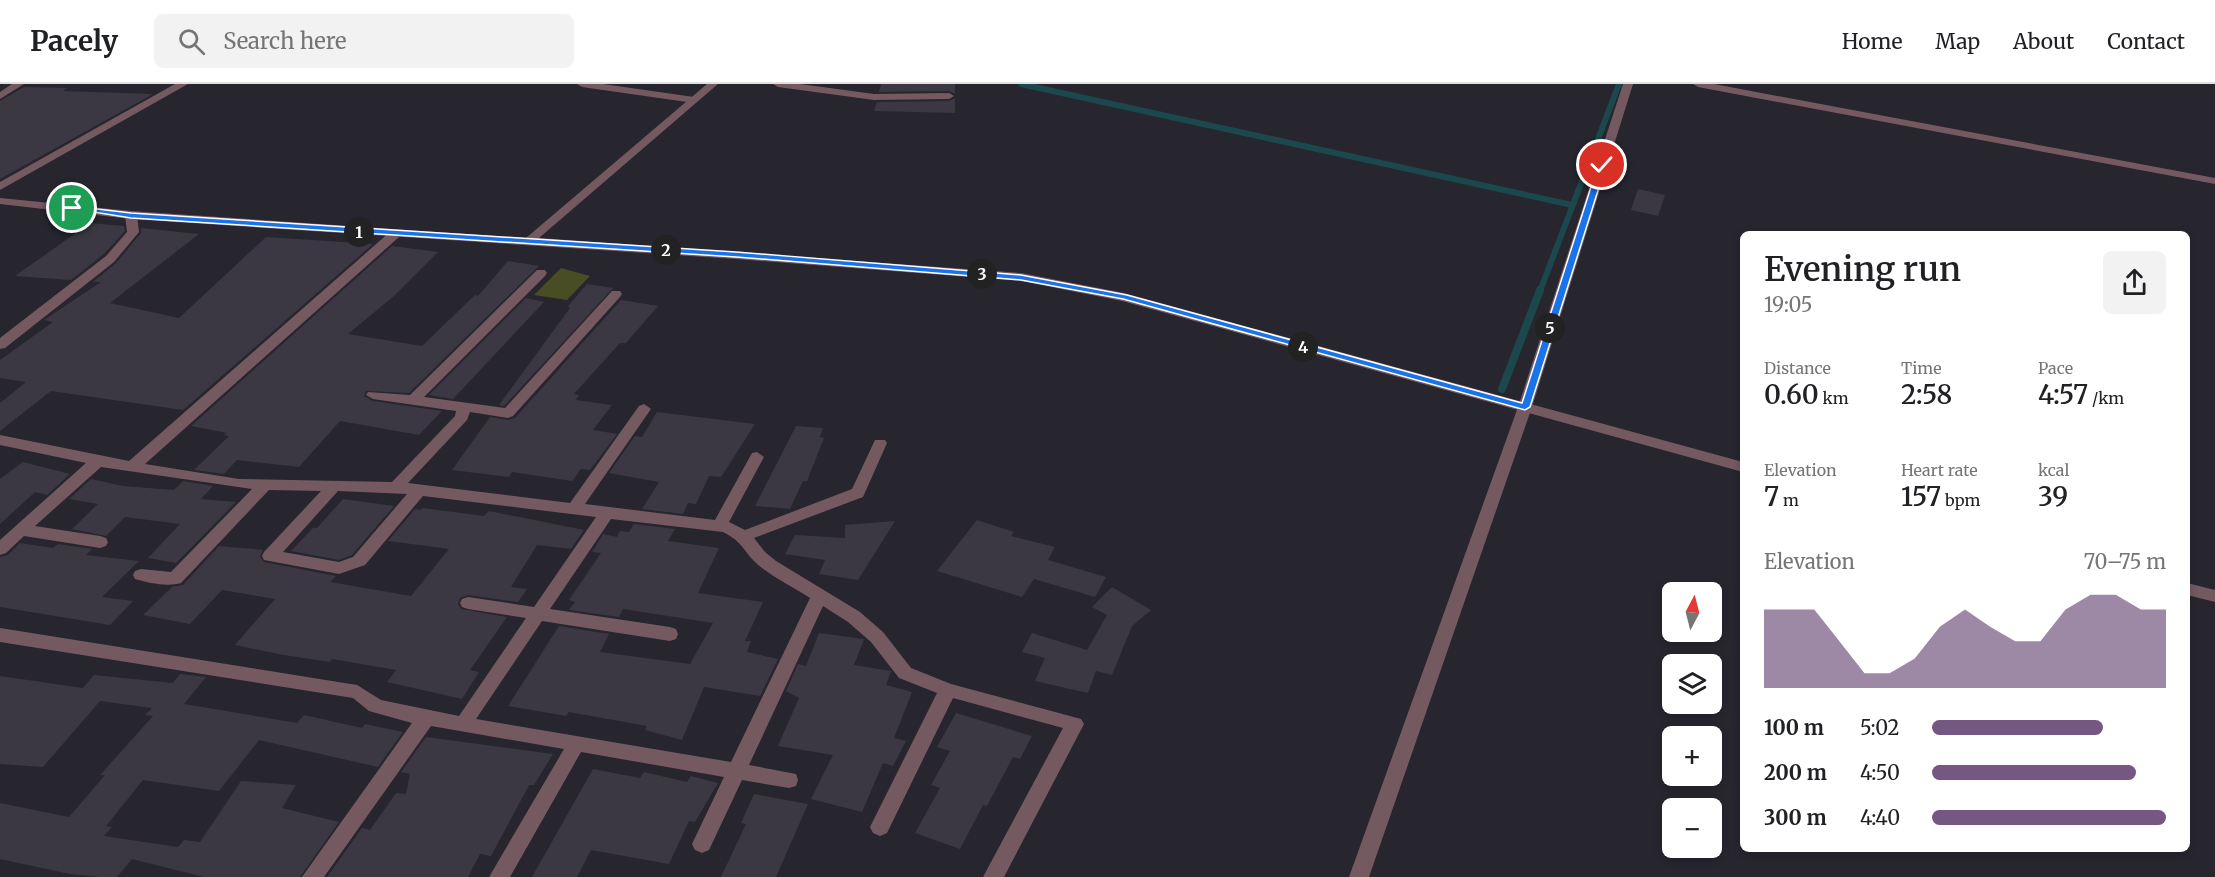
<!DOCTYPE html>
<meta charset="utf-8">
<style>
body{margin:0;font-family:Merriweather,serif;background:#f2f2f2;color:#202124;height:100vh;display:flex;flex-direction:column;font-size:22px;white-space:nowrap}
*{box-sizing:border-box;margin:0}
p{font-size:20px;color:#757577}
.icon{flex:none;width:33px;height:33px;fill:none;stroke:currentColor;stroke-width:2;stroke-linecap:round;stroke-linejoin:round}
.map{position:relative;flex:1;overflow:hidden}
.panel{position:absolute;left:1740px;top:147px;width:450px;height:621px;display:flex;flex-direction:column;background:#fff;border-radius:9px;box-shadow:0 3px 9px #0003}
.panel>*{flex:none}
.needle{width:39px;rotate:7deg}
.fabs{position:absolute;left:1662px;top:498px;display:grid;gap:12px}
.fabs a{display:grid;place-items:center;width:60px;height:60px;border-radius:9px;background:#fff;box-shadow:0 3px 9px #0003;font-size:30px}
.pin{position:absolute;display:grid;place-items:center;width:51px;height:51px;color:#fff;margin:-26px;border:3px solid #fff;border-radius:50%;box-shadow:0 2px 6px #0007}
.km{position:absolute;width:30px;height:30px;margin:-15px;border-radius:50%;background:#222;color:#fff;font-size:16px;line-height:30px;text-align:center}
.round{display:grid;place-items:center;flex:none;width:63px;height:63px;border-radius:9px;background:#f2f2f2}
.head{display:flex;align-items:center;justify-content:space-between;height:102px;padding:0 24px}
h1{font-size:33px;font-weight:600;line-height:45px}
.figures{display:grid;grid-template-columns:repeat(3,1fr);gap:9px;height:102px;padding:6px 24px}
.figures div{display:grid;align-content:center}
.figures b{font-size:26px;font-weight:600}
.figures small{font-size:16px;font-weight:400}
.figures p{font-size:16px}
.chart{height:168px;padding:12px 24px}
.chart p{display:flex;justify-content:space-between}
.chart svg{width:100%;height:108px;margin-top:6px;fill:#755781;opacity:.7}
ul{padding:0 24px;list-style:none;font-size:20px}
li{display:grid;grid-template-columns:96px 72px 1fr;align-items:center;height:45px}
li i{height:15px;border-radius:8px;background:#755781}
header{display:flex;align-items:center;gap:36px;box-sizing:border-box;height:84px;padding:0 30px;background:#fff;border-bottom:2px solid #e0e0e0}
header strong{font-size:28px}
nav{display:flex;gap:33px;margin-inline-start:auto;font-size:21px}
.search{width:420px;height:54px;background:#f2f2f2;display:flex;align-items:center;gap:15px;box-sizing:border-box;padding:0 21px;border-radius:9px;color:#757577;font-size:22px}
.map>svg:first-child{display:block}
.green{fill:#484d23}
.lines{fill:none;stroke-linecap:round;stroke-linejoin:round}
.stream-far1{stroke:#1a484c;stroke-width:6}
.stream{stroke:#1a484c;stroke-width:8}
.building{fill:#3b3843}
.minor{fill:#755961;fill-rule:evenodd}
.tertiary{fill:#755961;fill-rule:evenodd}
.route{fill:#1a73e8;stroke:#fff;stroke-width:1.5}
</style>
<header>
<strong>Pacely</strong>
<div class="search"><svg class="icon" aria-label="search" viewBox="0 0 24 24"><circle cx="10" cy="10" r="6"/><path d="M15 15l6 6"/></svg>Search here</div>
<nav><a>Home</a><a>Map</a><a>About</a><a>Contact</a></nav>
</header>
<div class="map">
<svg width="2215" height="793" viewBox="0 0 2215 793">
<rect width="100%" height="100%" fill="#27252e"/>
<!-- green -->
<path class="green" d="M561,184l29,8 -23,24 -33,-5z"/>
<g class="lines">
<!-- stream-far1 -->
<g class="stream-far1">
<path d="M1021,0l551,121"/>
<path d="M1540,207l79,-207"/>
</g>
<!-- stream -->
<path class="stream" d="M1502,305l38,-99"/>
</g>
<!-- building -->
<g class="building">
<path d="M881,0h74v10l-6,-3 -70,1z"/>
<path d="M24,3l43,1 -4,3 90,3 -153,85v-78z"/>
<path d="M955,14v15l-81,-2 3,-9 72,-1z"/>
<path d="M1638,105l27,6 -7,21 -27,-6z"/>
<path d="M90,139l34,3 1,5 -21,23 -33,26 -56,-4z"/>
<path d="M141,144l58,6 -89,69 69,15 87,-81 107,7 -190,166 -132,-19 -51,40v-28l26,-21 -26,-4v-18l53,-38 -9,-2 57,-38h-8l23,-19 25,-30z"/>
<path d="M392,162l46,6 -44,44 -46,38 74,12 53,-51 3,1 30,-35 31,5 -130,127 -43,-2 -2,5 9,5 69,10 -23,24 -79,-14 -41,46 -62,-7 -13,14 -30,-4 35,-34 -5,-1 3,-2 -36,-7z"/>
<path d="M587,200l26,4 -109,118 -5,-1 71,-97 -2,-2z"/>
<path d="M526,214l18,4 -91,97 -24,-4z"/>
<path d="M621,216l37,6 -32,37h-6l-46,51 5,1 -3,5 36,5 -19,25 24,4 -27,36 -9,-1 -9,12 -60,-9 -3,5 -57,-7 38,-53 18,3 7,-2z"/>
<path d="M657,328l98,12 -34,53 -12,-1 -13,28 -8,-1 -5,11 -41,-5 17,-27 -50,-9 26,-37 7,1z"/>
<path d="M796,342l27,2 -3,9 4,1 -17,43h-4l-13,28 -35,-3z"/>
<path d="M23,378l47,12 -23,21 -12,-3 -35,32v-45z"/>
<path d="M91,395l32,7 51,4 9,-9 30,5 -12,13 35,3 -60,61 -28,-5 32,-34 -55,-7 -19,19 -34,-7 26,-25 -29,-5z"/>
<path d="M343,415l51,7 -42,49 -13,5 -48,-9 22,-23h4z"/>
<path d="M423,424l61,8 5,-5 95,19 -13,19 -34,-4 -26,42 16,2 -9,13 -50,-7 -8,3 -2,6 3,5 46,8 -37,53 9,2 -17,27 -75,-17 9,-12 -64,-11 -2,3 -46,-7 -49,-10 40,-46 -53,-9 -32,34 -47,-9 29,-28 11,-2 36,-39 44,4 -3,7 4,5 72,14 -6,6 81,14 38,-47 -61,-8 27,-32 6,1z"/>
<path d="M977,436l37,12 -3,4 44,11 -7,13 58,17 -11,20 -61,-18 -12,18 -85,-26z"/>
<path d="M895,437l-37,59 -39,-6 6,-14 -40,-6 10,-19 50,3v-13z"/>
<path d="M634,440l41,5 -7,12 51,7 -21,45 65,9 -18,39h6l-4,11 31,7 -18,37 -56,-9 -22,53 -37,-10 2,-4 -78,-14 -3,4 -58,-10 51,-80 50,8 -9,18 90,12 23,-41 -90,-14 -4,8 -50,-7 6,-8 -6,-2 32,-47 -9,-1 11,-18 14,3 3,-6 9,1z"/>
<path d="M20,459l33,5 5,-4 34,5 -6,6 53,6 -37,36 31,4 -23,24 -110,-18v-50l8,-2z"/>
<path d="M1112,503l39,23 -19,16 -20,49 -16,-4 -8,22 -53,-12 10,-23 -23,-6 10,-19 55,17 20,-35 -15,-8z"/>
<path d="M819,549l45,6 -10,26 37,6 -5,14 26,7 -18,46 12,3 -13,25 -10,-3 -21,49 -51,-13 22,-44 -55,-9 21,-48 -13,-7 12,-27 8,2z"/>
<path d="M180,590l26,3 -22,27 113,19 7,-8 58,13 3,-4 38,8 -25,35 -119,-27 -40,51 -76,-11 -37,46 6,1 -8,9 74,11 6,-7 16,2 41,-61 55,4 -14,23 57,14 -39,55h-96l-72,-18 -15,18h-17l-30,-3 -70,-15v-56l69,14 36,-42h-5l53,-59 -8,-1 7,-7 -52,-7 -57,66 -43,-3v-88l83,12 11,-13 79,8z"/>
<path d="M956,629l76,23 -12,23 -7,-2 -26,49 -4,-1 -23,44 -45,-16 25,-45 -9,-3 19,-34 -13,-4z"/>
<path d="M426,653l127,17 -19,31h-5l-38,71 -11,-2 -12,23h-141l35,-49 8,2 26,-37 10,1 4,-20 -9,-2z"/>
<path d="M593,685l47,9 4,-6 43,10 4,-6 27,7 -23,39 -6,-1 -20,43 -78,-14 -14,27h-45z"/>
<path d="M754,710l54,10 -32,73h-55l25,-53 -5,-1z"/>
</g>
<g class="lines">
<!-- minor -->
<g class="minor">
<path d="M12,0h12l-24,15v-7z"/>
<path d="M175,0h13l-188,106v-8z"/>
<path d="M577,0h26l91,13 5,3 -5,3 -112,-16z"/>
<path d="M773,0h27l74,10 75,-1 5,3 -5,3 -75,1 -96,-13z"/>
<path d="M1623,0h10l-101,323 -163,470h-20l169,-470z"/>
<path d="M1693,0h21l501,94v6l-517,-97z"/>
<path d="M131,127l6,4 2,17 -25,30 -109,86 -5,1v-11l106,-82 21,-24 -2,-17z"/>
<path d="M395,146l6,4 -2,3 -254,227 94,15 153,3 63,-66 1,-5 -83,-12 -7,-4 2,-3 42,3 127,-125h8l2,3 -2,3 -121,121 81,11 107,-117h8l2,3 -2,3 -107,119 -5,2 -38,-6 -3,8 -59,63 162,20 69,-97 5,-2 7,5 -66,95 130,16 37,-67 5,-1 7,5 -35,65 16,8 107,-41 23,-49h10l2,3 -24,54 -109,41 11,14 11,9 84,51 23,20 28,36 40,16 130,35 3,5 -80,153h-21l80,-149 -110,-30 -66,135 -7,3 -7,-3 -3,-6 67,-134 -38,-15 -28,-36 -23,-20 -25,-16 -74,159 47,9 2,6 -2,6 -7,2 -47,-8 -33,70 -7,3 -7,-3 -3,-6 32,-67 -143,-25 -71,125h-21l75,-128 -133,-23 -107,151h-22l110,-154 -43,-12 -16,-13 -353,-56v-14l357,57 24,15 78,16 67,-98 -58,-9 -6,-2 -2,-4 2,-4 6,-2 66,10 62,-90 -173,-21 -58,69 -26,9 -75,-14 -2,-4 2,-4 57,-61 -52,-1 -88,93c-13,4 -33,0 -46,-4l-2,-4 2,-4 6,-2 30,3 81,-83 -151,-22 -66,59 65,10 6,2 2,4 -2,4 -6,2 -76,-12 -18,17 -6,2v-15l86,-77 -86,-18v-10l129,26 262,-230zM338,407l69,3 -54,63 -14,5 -56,-10zM611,435l112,13c19,10 18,15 31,29 15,15 38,25 56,37l-79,164 -255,-43 66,-98 128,20 6,-2 2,-5 -2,-5 -6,-2 -120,-18z"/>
</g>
<!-- tertiary -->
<g class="tertiary">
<path d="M707,0h11l-179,154 482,35 103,20 619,169v10l-621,-171 -101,-20 -285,-22 -605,-40 -131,-15v-6l131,13 395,27z"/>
<path d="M2187,499l28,7v12l-28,-7z"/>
</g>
</g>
<!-- route -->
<path class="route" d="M1602,79l4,2 -76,242 -5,3 -402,-111 -102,-19 -285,-23 -605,-39 -63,-10 4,-2 59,7 605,39 285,23 106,20 395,108 76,-238z"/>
</svg>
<div class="fabs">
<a><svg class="needle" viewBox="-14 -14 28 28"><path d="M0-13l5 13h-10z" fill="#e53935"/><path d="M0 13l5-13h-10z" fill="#757577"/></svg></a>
<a><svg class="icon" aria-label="layers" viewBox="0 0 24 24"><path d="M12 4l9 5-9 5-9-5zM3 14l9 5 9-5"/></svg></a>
<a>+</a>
<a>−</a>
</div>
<div class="pin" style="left:72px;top:124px;background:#1e9e55"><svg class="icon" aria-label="arrive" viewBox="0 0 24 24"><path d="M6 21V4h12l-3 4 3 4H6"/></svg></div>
<div class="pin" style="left:1602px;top:81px;background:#d93025"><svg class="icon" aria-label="check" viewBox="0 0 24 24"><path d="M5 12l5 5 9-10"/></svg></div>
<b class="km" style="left:359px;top:148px">1</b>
<b class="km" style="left:666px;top:166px">2</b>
<b class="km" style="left:982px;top:190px">3</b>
<b class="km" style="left:1303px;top:263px">4</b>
<b class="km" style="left:1550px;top:244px">5</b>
<section class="panel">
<div class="head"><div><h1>Evening run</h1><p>19:05</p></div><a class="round"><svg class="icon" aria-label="share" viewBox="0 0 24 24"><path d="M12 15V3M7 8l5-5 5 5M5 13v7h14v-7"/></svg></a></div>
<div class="figures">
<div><p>Distance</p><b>0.60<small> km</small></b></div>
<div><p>Time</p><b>2:58</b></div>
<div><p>Pace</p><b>4:57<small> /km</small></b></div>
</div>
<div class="figures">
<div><p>Elevation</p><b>7<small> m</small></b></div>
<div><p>Heart rate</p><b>157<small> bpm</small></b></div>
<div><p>kcal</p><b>39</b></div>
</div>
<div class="chart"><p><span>Elevation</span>70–75 m</p>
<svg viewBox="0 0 160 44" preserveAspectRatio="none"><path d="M0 44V12L10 12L20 12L30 25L40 38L50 38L60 32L70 19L80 12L90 19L100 25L110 25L120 12L130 6L140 6L150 12L160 12V44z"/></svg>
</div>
<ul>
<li><b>100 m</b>5:02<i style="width:73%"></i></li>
<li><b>200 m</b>4:50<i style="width:87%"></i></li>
<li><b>300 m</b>4:40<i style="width:100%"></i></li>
</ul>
</section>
</div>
